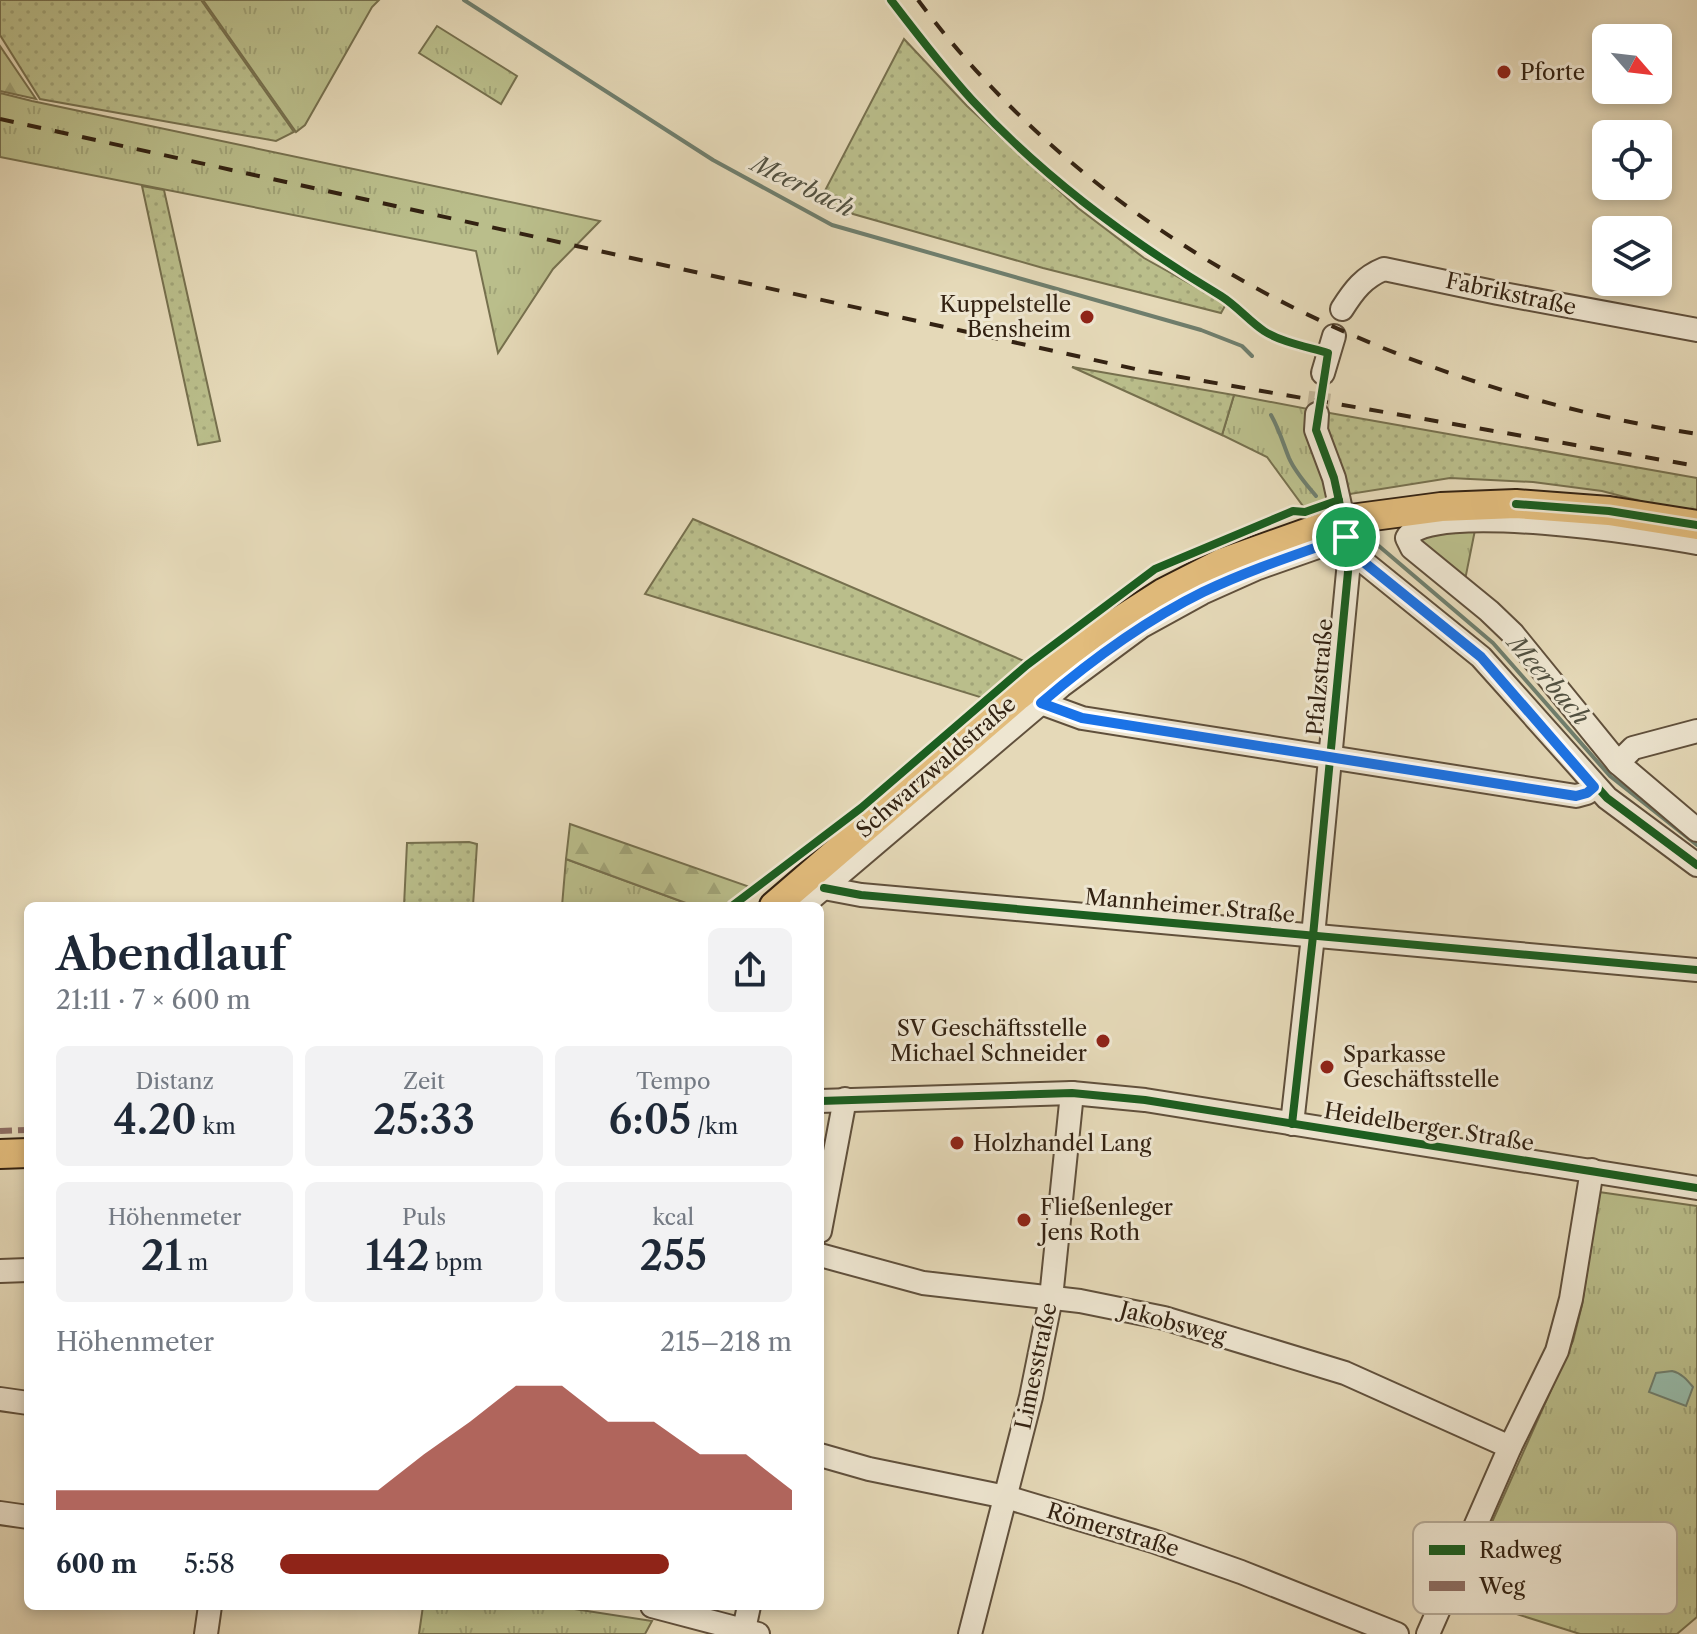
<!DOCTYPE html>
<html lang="de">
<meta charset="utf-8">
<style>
body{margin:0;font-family:"Libre Caslon Text",serif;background:#f2f2f3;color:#1f2937;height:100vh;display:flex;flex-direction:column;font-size:30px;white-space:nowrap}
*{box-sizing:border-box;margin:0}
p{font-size:26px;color:#747a83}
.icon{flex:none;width:44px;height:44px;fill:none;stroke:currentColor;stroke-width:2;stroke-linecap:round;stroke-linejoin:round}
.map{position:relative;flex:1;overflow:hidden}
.details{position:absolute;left:24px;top:902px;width:800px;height:708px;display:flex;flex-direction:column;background:#fff;border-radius:12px;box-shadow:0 4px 12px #0003}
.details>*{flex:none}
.needle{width:52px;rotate:118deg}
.tools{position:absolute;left:1592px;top:24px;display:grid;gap:16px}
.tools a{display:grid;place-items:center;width:80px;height:80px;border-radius:12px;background:#fff;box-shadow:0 4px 12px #0003;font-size:40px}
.pin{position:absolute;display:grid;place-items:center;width:68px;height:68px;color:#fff;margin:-34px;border:4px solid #fff;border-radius:50%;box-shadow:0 2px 8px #0007}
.round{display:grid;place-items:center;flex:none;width:84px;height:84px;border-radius:12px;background:#f2f2f3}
.summary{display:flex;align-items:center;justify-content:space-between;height:136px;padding:0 32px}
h1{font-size:44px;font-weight:600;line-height:60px}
.metrics{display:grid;grid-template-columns:repeat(3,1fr);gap:12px;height:136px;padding:8px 32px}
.metrics div{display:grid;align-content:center;border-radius:12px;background:#f2f2f3;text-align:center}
.metrics b{font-size:40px;font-weight:600}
.metrics small{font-size:22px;font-weight:400}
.metrics p{font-size:22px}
.chart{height:224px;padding:16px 32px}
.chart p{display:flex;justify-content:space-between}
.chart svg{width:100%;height:144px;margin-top:8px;fill:#8f2418;opacity:.7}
ul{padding:0 32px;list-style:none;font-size:26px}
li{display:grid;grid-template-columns:128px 96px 1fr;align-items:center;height:60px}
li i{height:20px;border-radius:10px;background:#8f2418}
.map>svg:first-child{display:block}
.grass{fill:url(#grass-tufts);stroke:#76704e;stroke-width:2}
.forest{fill:url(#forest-firs);stroke:#76704e;stroke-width:2}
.garden{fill:url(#garden-dots);stroke:#76704e;stroke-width:2}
.water{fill:#97bbaa;stroke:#6f7e6d;stroke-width:2}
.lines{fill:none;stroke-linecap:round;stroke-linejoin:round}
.stream{stroke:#6f7e6d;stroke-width:4}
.minor-tunnel{stroke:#c1b497;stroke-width:22;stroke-dasharray:22 11;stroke-linecap:butt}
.minor-casing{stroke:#60503c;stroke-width:26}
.major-casing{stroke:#332212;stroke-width:32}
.minor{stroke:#eee6d1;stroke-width:22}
.major{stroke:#e2bc7c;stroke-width:28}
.rail{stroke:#332212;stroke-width:4;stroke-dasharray:14 14;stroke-linecap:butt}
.quiet{stroke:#8d6e63;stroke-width:6;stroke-dasharray:12 6;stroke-linecap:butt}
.cycleway-casing{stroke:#eee6d1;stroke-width:13}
.cycleway{stroke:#1b5e20;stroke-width:8}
.route-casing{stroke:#fff;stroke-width:16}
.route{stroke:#1a73e8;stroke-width:10}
.poi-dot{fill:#8f2418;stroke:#eee6d1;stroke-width:3}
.labels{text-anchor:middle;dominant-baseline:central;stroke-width:6;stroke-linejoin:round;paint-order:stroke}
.poi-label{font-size:22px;fill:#332212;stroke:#eee6d1;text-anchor:start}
.street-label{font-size:22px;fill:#332212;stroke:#eee6d1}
.water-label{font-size:24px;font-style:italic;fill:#515040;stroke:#eee6d1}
.key{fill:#eee6d1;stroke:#b6ab98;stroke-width:2}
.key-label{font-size:22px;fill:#332212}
</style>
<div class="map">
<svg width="1697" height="1634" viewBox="0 0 1697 1634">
<defs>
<pattern id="grass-tufts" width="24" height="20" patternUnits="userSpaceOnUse" patternTransform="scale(2)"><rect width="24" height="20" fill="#babe8b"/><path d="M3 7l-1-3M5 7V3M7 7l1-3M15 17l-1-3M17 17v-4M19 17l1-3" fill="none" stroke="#a0a377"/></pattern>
<pattern id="forest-firs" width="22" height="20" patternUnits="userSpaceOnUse" patternTransform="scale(2)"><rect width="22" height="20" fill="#babe8b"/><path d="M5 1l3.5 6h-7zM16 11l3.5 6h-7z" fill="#a0a377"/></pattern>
<pattern id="garden-dots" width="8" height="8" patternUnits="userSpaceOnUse" patternTransform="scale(2)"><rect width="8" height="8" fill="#babe8b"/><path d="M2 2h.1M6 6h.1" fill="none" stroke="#a0a377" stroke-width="1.8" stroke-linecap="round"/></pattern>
</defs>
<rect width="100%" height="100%" fill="#e5d9b8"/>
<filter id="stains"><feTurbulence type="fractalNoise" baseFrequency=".0025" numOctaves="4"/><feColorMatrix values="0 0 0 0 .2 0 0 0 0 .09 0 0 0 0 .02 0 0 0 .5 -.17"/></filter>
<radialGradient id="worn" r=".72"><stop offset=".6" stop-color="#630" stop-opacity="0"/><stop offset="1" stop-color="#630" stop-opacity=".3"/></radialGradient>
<!-- grass -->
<g class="grass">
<path d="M203,0h176l-7,7 -67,118 -9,7z"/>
<path d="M437,26l80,50 -16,28 -82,-51z"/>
<path d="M0,93l32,8 568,120 -47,48 -55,84 -22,-102 -476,-94z"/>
<path d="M1234,395l90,17 18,74 8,8 -40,13 -7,-1 -36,-49 -45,-22z"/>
<path d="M1476,525l-11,55 -48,-41z"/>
<path d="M566,859l128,47h-132z"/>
<path d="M1599,1192l98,14v411l-20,17h-97l-121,-38 114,-255 9,-36z"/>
<path d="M423,1606h132l97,15 -7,13h-226z"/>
</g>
<!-- forest -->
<g class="forest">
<path d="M0,46l36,53 -36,-8z"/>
<path d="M570,824l180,63 -23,19h-33l-128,-47z"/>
</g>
<!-- garden -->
<g class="garden">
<path d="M0,0h201l93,132 -18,9 -236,-42 -40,-64z"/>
<path d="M904,39l63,67 111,102 66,50 82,46 -5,9 -178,-45 -225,-64z"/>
<path d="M142,186l22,4 56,251 -22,4z"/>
<path d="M1072,367l162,28 -12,40z"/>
<path d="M1324,412l373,66v38l-95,-25 -69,-9 -83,-4 -100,16c-22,-22 -23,-53 -26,-82z"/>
<path d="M693,519l331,142 -41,37 -338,-104z"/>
<path d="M469,842l8,2 -4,62h-69l3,-63z"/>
</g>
<!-- water -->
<path class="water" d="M1672,1371c10,2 16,10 21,16l-7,19 -37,-14 7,-19z"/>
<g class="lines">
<!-- stream -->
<g class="stream">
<path d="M464,0l249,160 119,65 369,105 41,16 10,10"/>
<path d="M1271,415c8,14 12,28 18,43 6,14 17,26 27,38"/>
<path d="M1373,541l120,102 117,133 87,69"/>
</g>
<!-- minor-tunnel -->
<path class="minor-tunnel" d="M1317,414l6,-41"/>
<defs>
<g id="minor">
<path d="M1342,309c12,-19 22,-32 42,-40l114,24 199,37"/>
<path d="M1323,373l11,-37"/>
<path d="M1697,543c-42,-8 -271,-44 -290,-5l5,10 77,63 24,23 105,129 79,67"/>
<path d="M1350,551l131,106 126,141 90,67"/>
<path d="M1041,703l41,15 494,78 11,-3 7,-6"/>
<path d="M1618,763l15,-15 64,-17"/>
<path d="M824,888l37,7 836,75"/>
<path d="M802,906l259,-220 81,-60 60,-33 56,-25 88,-31"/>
<path d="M820,1101l252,-8 73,7 552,88"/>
<path d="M1292,1124l21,-188 37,-385 -16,-73 -18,-48 1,-16"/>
<path d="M820,1231l25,-132"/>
<path d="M820,1255l103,28 157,18 84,17 181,55 165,74"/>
<path d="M0,1271l28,-1"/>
<path d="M0,1399l28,4"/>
<path d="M820,1455l49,14 137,28 147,44 88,31 156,62"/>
<path d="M0,1513l28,4"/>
<path d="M652,1606l106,28"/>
<path d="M206,1634l4,-28"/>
<path d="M743,1634l6,-28"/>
<path d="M970,1634l61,-237 20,-99 21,-205"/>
<path d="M1428,1634l82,-187 47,-96 14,-52 21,-129"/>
</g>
<g id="major">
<path d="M774,906l244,-210 64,-51 81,-52 59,-30 121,-43 98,-13 75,-3 93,7 88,14"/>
<path d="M0,1154l28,-1"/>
</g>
</defs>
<!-- minor casing -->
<use href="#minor" class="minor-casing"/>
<!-- major casing -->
<use href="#major" class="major-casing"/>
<!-- minor -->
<use href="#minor" class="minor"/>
<!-- major -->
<use href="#major" class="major"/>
<!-- rail -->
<g class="rail">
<path d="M918,0c185,248 478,387 779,434"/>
<path d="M0,119l1140,251 557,96"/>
</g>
<!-- quiet -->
<g class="quiet">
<path d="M0,1131l28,-1"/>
<path d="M652,1606h4"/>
</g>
<defs>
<g id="cycleway">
<path d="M891,0c26,34 52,68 81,100 72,78 159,142 249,196 16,10 28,25 43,35 17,11 44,16 64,22l-12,77 18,48 16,73 -37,385 -21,188"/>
<path d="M1516,504l93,7 88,14"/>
<path d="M1350,551l131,106 126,141 90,67"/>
<path d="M1041,703l41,15 494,78 11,-3 7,-6"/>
<path d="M824,888l37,7 836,75"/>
<path d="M732,906l129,-98 166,-143 128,-96 138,-58 12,1 34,-12"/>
<path d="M820,1101l252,-8 73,7 552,88"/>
</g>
</defs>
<!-- cycleway casing -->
<use href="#cycleway" class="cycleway-casing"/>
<!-- cycleway -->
<use href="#cycleway" class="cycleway"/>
</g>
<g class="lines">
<defs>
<path id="route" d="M1346,537l4,14 131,106 113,130 -7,6 -11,3 -494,-78 -41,-15c49,-42 103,-82 162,-111 46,-22 95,-38 143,-55z"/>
</defs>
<!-- route casing -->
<use href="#route" class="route-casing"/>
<!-- route -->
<use href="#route" class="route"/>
</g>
<!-- markers -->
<g class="poi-dot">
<circle cx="1504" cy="72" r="8"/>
<circle cx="1087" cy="317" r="8"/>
<circle cx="1103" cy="1041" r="8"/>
<circle cx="1327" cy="1067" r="8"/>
<circle cx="957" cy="1143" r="8"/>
<circle cx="1024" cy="1220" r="8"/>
</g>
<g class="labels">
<!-- poi labels -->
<g class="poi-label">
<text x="1520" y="72">Pforte</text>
<text x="1071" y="304" text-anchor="end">Kuppelstelle<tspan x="1071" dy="25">Bensheim</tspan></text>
<text x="1087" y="1028" text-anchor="end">SV Geschäftsstelle<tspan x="1087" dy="25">Michael Schneider</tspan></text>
<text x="1343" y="1054">Sparkasse<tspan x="1343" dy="25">Geschäftsstelle</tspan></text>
<text x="973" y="1143">Holzhandel Lang</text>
<text x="1040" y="1207">Fließenleger<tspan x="1040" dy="25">Jens Roth</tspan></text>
</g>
<!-- street labels -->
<g class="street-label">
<text transform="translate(1511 294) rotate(12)">Fabrikstraße</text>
<text transform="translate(1320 677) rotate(-85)">Pfalzstraße</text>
<text transform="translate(936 767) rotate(-41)">Schwarzwaldstraße</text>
<text transform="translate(1190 906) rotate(5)">Mannheimer Straße</text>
<text transform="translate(1429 1127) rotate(9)">Heidelberger Straße</text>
<text transform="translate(1173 1323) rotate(15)">Jakobsweg</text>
<text transform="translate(1036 1366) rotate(-78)">Limesstraße</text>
<text transform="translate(1113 1530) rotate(17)">Römerstraße</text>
</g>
<!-- water labels -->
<g class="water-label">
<text transform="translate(803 186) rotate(26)">Meerbach</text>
<text transform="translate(1549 680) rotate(49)">Meerbach</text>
</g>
</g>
<!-- legend -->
<rect x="1413" y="1522" width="264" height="92" rx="12" class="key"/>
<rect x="1429" y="1545" width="36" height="10" fill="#1b5e20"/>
<rect x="1429" y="1581" width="36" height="10" fill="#8d6e63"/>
<g class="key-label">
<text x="1479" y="1558">Radweg</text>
<text x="1479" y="1594">Weg</text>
</g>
<rect width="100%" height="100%" filter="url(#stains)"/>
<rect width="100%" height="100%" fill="url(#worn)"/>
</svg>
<div class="tools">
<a><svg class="needle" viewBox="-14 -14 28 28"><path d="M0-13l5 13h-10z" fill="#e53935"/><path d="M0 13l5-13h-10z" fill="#747a83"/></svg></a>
<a><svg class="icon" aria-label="locate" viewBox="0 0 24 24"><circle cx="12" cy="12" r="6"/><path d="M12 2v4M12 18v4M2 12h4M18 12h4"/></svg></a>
<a><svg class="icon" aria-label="layers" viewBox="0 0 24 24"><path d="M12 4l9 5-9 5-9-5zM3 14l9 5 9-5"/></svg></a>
</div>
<div class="pin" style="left:1346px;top:537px;background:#1e9e55"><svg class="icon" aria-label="arrive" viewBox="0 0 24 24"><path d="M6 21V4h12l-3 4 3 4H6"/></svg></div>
<section class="details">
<div class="summary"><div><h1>Abendlauf</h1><p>21:11 · 7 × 600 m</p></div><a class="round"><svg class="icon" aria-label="share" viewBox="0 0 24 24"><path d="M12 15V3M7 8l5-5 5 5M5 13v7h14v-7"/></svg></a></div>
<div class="metrics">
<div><p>Distanz</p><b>4.20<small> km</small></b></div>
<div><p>Zeit</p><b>25:33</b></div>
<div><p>Tempo</p><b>6:05<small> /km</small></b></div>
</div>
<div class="metrics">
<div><p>Höhenmeter</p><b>21<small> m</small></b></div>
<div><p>Puls</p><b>142<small> bpm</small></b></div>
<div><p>kcal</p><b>255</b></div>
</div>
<div class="chart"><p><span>Höhenmeter</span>215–218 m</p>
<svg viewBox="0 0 160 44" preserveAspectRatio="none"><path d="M0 44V38L10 38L20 38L30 38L40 38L50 38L60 38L70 38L80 27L90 17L100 6L110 6L120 17L130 17L140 27L150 27L160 38V44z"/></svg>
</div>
<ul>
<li><b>600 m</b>5:58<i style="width:76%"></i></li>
</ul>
</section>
</div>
